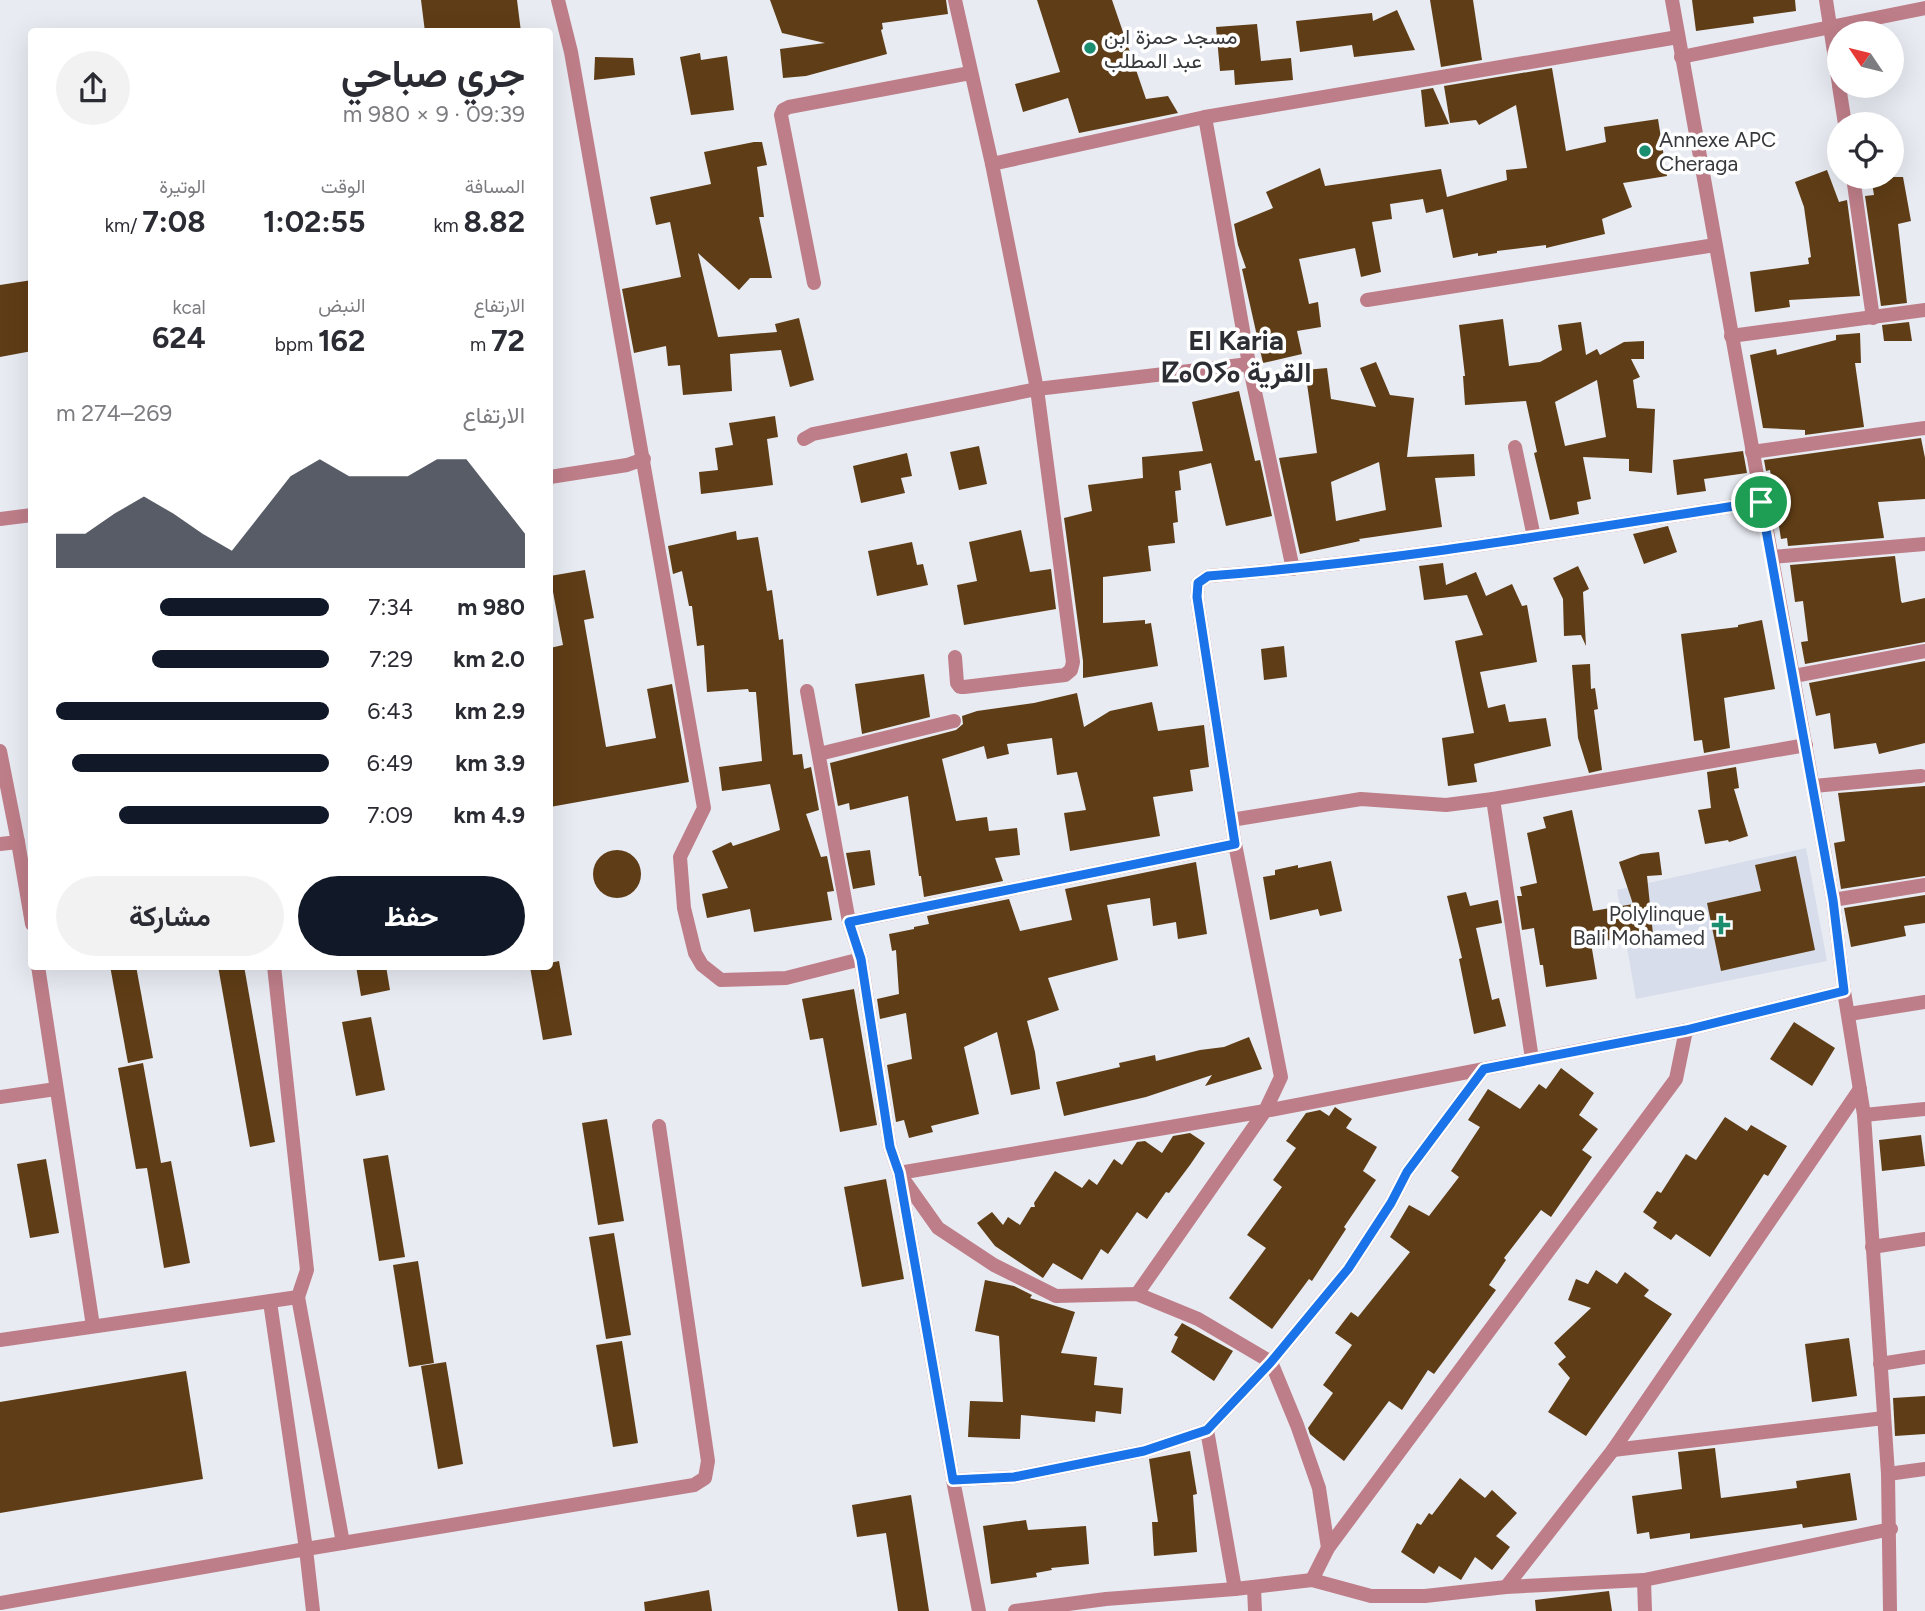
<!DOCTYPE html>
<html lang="ar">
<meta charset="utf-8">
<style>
body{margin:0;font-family:Figtree,Vazirmatn,"Noto Sans Tifinagh",sans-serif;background:#f2f2f3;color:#2b2b33;direction:rtl;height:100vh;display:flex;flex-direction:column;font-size:26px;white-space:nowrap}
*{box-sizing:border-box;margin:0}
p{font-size:23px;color:#7c7c81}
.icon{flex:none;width:38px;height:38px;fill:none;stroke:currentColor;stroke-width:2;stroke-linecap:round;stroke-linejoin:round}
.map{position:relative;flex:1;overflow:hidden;direction:ltr}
.side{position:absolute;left:28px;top:28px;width:525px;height:942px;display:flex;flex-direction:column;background:#fff;border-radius:7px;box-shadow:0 7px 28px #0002;direction:rtl}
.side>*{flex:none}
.needle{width:46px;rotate:305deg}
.controls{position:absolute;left:1827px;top:21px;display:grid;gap:14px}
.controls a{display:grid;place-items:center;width:77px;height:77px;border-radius:50%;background:#fff;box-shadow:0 7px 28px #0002;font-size:35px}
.pin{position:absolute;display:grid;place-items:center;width:60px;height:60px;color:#fff;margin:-30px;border:4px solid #fff;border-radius:50%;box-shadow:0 2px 7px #0007}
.round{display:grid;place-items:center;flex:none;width:74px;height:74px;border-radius:37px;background:#f2f2f3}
.headline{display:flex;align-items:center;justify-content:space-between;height:119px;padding:0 28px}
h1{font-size:38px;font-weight:700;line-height:52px}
.stats{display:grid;grid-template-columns:repeat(3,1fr);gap:10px;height:119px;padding:7px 28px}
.stats div{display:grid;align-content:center}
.stats b{font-size:30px;font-weight:700}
.stats small{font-size:19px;font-weight:400}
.stats p{font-size:19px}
.chart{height:196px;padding:14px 28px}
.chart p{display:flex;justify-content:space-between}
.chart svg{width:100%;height:126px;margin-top:7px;fill:#111827;opacity:.7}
.cta{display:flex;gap:14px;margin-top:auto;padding:14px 28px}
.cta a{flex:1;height:80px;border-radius:42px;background:#111827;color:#fff;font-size:28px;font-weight:700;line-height:80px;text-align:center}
.cta a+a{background:#f2f2f3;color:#2b2b33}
ul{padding:0 28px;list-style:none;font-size:23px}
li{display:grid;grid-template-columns:112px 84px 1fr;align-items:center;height:52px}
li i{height:18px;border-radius:9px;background:#111827}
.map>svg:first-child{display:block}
.built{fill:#d7ddea}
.building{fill:#5f3d16;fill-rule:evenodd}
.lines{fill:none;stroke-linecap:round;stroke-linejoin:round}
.minor{stroke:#be7e89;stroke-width:14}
.route-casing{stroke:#fff;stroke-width:14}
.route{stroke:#1a73e8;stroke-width:9}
.poi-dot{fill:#1c8e70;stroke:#fff;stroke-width:2.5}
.labels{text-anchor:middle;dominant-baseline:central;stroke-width:7;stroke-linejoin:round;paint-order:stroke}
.poi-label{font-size:21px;fill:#38393c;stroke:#fff;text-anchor:start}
.district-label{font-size:28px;font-weight:bold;fill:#2c2e33;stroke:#fff}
</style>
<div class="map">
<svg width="1925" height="1611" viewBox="0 0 1925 1611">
<rect width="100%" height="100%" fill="#e8ebf2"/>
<!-- built -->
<path class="built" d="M1806,848l21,113 -191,38 -19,-109z"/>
<!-- building -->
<g class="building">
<path d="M421,0h96l4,32h-96z"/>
<path d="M770,0h176l2,14 -66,9 1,6 -2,1 6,24 -81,22 -23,2 -3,-29 45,-6 -43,-10z"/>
<path d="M1037,0h75l34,99 22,-3 10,17 -99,20 -11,-35 -45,14 -8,-28 45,-12z"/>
<path d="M1430,0h43l9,60 -41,7z"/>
<path d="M1692,0h103l1,11 -43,6 1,6 -58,8z"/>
<path d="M1397,10l18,40 -61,7 -2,-12 -52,7 -4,-31 76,-8 1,8z"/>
<path d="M1257,24l4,37 30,-3 2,22 -58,5 -1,-15 -14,1 -4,-44z"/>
<path d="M700,53l1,7 26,-4 7,54 -43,5 -11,-58z"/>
<path d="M595,57l38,1 2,17 -41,5z"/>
<path d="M1552,68l14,83 40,-9 -2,-15 54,-8 9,57 -44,7 9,24 -30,12 3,15 -59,14v-3l-49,6v2l-19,3v-3l-25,5 -10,-49 -17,4 -3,-14 -33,5 2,15 -20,3 9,50 -20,5 -6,-29 -56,11 10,45 9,-2 3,25 -24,4 5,23 -39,9 -21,-94 4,-1 -8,-23 -4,-21 39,-16 -7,-16 54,-24 5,18 116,-17 6,28 60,-17 -1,-10 21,-2 -11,-63 -37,20 -3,-5 -26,3 -6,-37z"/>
<path d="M1433,88l16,36 -24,3 -4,-37z"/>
<path d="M754,142h8l5,23 -10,2 7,50h-5l13,61h-22l-11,12 -41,-37 20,84 59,-5 -2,-8 24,-6 15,62 -24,7 -9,-37 -51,4 2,37 -49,4 -3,-30 -12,1 -2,-20 -32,7 -12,-64 59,-12 -11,-55 -14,3 -6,-28 61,-13 -7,-32z"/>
<path d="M1827,170l12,32 8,-2 13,96 -71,4 1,7 -35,5 -5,-40 59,-8 -1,-6 3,-1 -7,-50 -9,-25z"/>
<path d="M1871,177h32l8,44 -13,3 9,79 -26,3 -16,-110 9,-1z"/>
<path d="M32,280v71l-32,6v-72z"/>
<path d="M1503,319l6,47 31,-4 22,-12 -4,-25 23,-3 5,33 11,-6 3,6 24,-13 20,-1v18h-13l9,18 -7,3 4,28 18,1 -3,64 -23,-2v-12l-46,-2 8,42 -14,3 2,12 -29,6 -16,-67 3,-1 -11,-51 -61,4 -2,-29h2l-6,-51zM1597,380l9,57 -41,9 -10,-44z"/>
<path d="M1909,322l3,19h-28l-2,-16z"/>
<path d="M1860,333l1,30h-6l9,64 -59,8v-5l-42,-2 -13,-73 26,-6 1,6 59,-15v-5z"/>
<path d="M1376,362l14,33 24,3 -7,59 67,-3 1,22 -40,2 7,49 -83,12 1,2 -60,13 -21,-96 38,-5 -12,-83 22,-2 4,31 45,8 -16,-39zM1379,462l7,48 -50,11 -5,-39z"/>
<path d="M1239,391l16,70 5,-1 12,56 -46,10 -15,-63 -32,8 2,19 -6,1 3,31 -5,1 2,20 -27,3 3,25 -48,6v46l42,-3v4l6,-1 7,43 -75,12v-17l-19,-143 28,-7 -4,-26 55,-7 -1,-21 61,-6 -11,-49z"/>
<path d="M775,416l3,21 -11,2 6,46 -72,9 -2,-22 19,-2 -3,-22 18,-3 -4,-22z"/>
<path d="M1921,438l4,20v41l-47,3 6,36 -96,8 -1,-8 -6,1 -11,-69 -4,1 -2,-11z"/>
<path d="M979,446l8,38 -28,6 -9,-38z"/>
<path d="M1743,451l4,22 -43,6 2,12 -29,4 -4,-35z"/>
<path d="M907,453l5,23 -11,2 4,15 -44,10 -8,-37z"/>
<path d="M1668,526l9,26 -33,12 -11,-30z"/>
<path d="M1021,530l9,42 21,-3 5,40 -92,16 -7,-40 20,-4 -8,-39z"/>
<path d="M736,531l1,9 21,-3 9,54 5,-1 7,50 4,-1 10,116 9,-1 2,15 7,-2 8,43 -13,4 15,43 6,-1 7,35 -7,1 5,28 -78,12 -4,-23 -43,9 -5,-24 26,-6 -16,-37 19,-9 2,4 47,-16 -10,-46 -48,7 -3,-24 43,-6 -6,-69h-7l-1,-3 -41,3 -3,-47 -7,1 -5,-40h-3l-7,-35 -9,3 -5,-28z"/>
<path d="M912,542l5,23 6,-1 5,21 -51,11 -9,-45z"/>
<path d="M1895,556l6,45 1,2 23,-5v44l-120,22 -4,-22 7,-1 -5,-40 -8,1 -5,-37z"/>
<path d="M1443,563l3,22 30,-13 10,24 26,-12 10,22 5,-1 10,57 -57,10 8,36 17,-4 4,18 37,-4 5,28 -77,18 3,18 -29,4 -6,-48 32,-5 -19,-92 28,-6 -16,-40 -43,5 -5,-34z"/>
<path d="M1578,566l11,23 -6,3 3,54 -5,-11 -17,1 -1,-37 -10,-21z"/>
<path d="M585,570l9,48 -10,2 22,127 50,-9 -9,-49 25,-5 17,98 -139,25v-159l13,-3 -13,-69z"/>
<path d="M1762,620l13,69 -51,9 6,50 -26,5 -2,-13 -8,1 -13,-107 57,-7v-2z"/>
<path d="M1284,646l3,31 -23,3 -3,-31z"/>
<path d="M1925,661v82l-46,11 -3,-11 -42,6 -4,-36 -14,3 -7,-33z"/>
<path d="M1590,664l1,25 4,-1 3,21 -4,1 8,60 -13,3 -11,-35 -6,-73z"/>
<path d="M924,674l6,43 -68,17 -7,-50z"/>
<path d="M1077,693l7,34 26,-16 42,-9 6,29 46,-6 5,42 -19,3 3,21 -40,6 7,39 -90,15 -6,-38 22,-3 -9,-38 -20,3 -5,-37 -45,6 2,10 -22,5 -3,-13 -42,13 14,62 31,-4 2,14 28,-3 3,27 -25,3 8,23 -79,16 -3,-21h-2l-11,-80 -58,14 -1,-7 -11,3 -8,-43 126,-33 7,-6 -1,-8 15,-5 57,-8z"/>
<path d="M1736,767l3,21 -5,1 14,47 -19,6 -1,-2 -23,4 -7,-34 13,-2 -4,-36z"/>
<path d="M1925,786v90l-84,13 -7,-46 11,-2 -7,-48z"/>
<path d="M1572,810l21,101 40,-7 -14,-42 22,-8 18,-2 3,23 -15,1 7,68 -8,1 -6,-18 2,8 -51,8 6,36 -51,8 -3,-22h-3l-6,-37 -12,2 -5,-34h5l-2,-9 17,-4 -10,-50 19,-5 -3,-11z"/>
<path d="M870,850l5,35 -22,4 -7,-36z"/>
<circle cx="617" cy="874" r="24"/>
<path d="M1796,856l19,94 -94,21 -14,-68 54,-12 -6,-26z"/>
<path d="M1331,861l11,50 -22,5 -2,-7 -48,11 -7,-43 12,-2v-5l23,-5v3z"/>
<path d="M1196,862l11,72 -29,5 -2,-17 -23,4 -3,-28 -43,7 11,55 -70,18 11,32 -32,11 8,31 5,37 -29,6 -14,-63 -33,15 15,67 -48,12 2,6 -24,6 -5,-18 -8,2 -9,-57 25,-6 -6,-46 -26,6 -3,-20 22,-5 -3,-44 -4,1 -3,-17 25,-5v-2l15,-3 -2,-8 82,-17 11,32 52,-11 -7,-31z"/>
<path d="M1466,892l4,14 28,-6 4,23 -26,5 16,72 7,-2 7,28 -32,8 -15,-75 3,-1 -15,-62z"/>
<path d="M1925,895v28l-21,3 2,10 -55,11 -7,-39z"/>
<path d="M559,961l13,74 -29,5 -13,-73 20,-1v-3z"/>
<path d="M110,966h26l17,92 -25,5z"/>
<path d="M218,966h26l31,176 -25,5z"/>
<path d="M356,966h30l4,24 -29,6z"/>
<path d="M854,989l23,136 -37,7 -17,-94 -13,2 -8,-41z"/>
<path d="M371,1017l14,73 -29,6 -14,-74z"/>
<path d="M1794,1022l41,26 -23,38 -42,-27z"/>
<path d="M1249,1037l13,32 -57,17 7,-11 -66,22 -82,19 -8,-34 64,-15 -1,-4 36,-8 1,6 44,-11 24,-3z"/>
<path d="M143,1063l18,100 10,-2 19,102 -26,5 -17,-100 -11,1 -18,-101z"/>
<path d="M1561,1068l33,25 -15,22 19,14 -16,21 10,7 -41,60 -10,-7 -37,48 2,2 -17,25 7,5 -62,84 -6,-4 -26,40 -13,-9 -45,60 -27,-21 -7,-6 -2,-6 25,-35 -10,-8 29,-40 -17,-12 16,-21 7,5 52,-65 -20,-15 19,-32 20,11 30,-39 -8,-6 29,-44 -12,-7 20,-31 32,20 19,-25 7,5z"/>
<path d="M1335,1107l17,12 -6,9 31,19 -14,24 13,9 -32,47 2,2 -34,52 -3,-2 -37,50 -43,-31 37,-50 -19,-13 35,-48 -9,-7 23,-32 -10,-7 20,-28 14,-3 9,6z"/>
<path d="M1725,1117l22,14 4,-6 36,21 -19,30 -4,-2 -54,83 -34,-23 -5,6 -18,-12 4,-6 -14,-10 14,-21 4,2 25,-39 10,6z"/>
<path d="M607,1119l17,102 -26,4 -16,-102z"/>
<path d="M1190,1133l15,10 -15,22 -21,28 -3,-1 -19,27 -10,-7 -29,42 -7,-5 -19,31 -29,-17 -10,15 -48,-32 -18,-23 15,-11 11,13 5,-8 12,8 11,-18h4l-1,-4 21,-32 27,17 7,-9 8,6 17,-26 8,6 15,-23 8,-1 17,12 11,-17z"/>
<path d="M1921,1135l4,31 -43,5 -3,-31z"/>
<path d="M388,1155l17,102 -26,4 -16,-102z"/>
<path d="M46,1159l13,74 -29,5 -13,-74z"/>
<path d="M886,1179l18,100 -42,8 -18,-100z"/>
<path d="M614,1233l17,102 -25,4 -17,-102z"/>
<path d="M418,1261l16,102 -25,4 -16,-102z"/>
<path d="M1596,1270l21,14 8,-12 24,18 -5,6 28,18 -86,122 -38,-24 22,-34 -12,-14 8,-7 -12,-14 37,-35 -23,-8 8,-21 12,5z"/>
<path d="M985,1280l29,6 18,9 -2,3 45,14 -14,41 36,4 -3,28 29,3 -2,26 -25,-3 -1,11 -74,-7 -1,24 -52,-2 2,-36 33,1 -4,-66 -24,-5z"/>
<path d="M1182,1323l51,28 -19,30 -43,-29 7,-15 -4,-2z"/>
<path d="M1849,1338l8,58 -45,6 -7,-58z"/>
<path d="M622,1341l16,102 -25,4 -17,-102z"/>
<path d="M446,1362l17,102 -25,5 -17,-103z"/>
<path d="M186,1371l17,108 -203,34v-111z"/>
<path d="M1925,1396v38l-30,2 -2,-38z"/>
<path d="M1715,1448l6,50 76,-10 -1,-7 54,-8 7,47 -54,8 -1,-4 -112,15v-6l-40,6 -1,-7 -12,2 -5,-38 50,-7 -4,-37z"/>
<path d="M1190,1451l7,43 -4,1 4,57 -43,4 -2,-34h6l-9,-63z"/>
<path d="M1460,1478l25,20 7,-8 25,23 -21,23 14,11 -18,23 -17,-13 -14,23 -22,-14 -5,8 -33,-22 16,-29 4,2 8,-12 3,2z"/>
<path d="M911,1495l18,116h-31l-12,-78 -29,4 -5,-32z"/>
<path d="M1026,1520l2,10 58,-4 3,38 -38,4 1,2 -16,3 1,4 -46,7 -8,-58z"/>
<path d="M709,1590l3,21h-67l-1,-9z"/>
<path d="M1609,1591l3,20h-76l-1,-11z"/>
</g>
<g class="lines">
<!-- minor -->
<g class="minor">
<path d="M558,0l13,52 133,756 -24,49 4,51 11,45 7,12 19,15 65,-2 75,-19"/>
<path d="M1672,0l161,900 11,91 20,124 24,359 2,137"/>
<path d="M1826,0l13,85"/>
<path d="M1681,57l244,-49"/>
<path d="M1839,86l6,38"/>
<path d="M1205,117l44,247 44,205"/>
<path d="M992,164l213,-47 473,-80"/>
<path d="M1853,177l20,141"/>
<path d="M814,283l-33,-168 2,-5 6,-3 181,-34"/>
<path d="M1367,300l348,-55"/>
<path d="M1731,336l194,-26"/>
<path d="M804,439l9,-5 224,-45 212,-25"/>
<path d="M1515,447l19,90"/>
<path d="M1752,452l173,-24"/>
<path d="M550,477l77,-12 17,-6"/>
<path d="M0,519l32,-4"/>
<path d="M1772,557l153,-13"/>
<path d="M955,657l2,26 3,4h4l101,-12 6,-5 2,-8 -36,-273 -45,-225 -37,-164"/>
<path d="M1794,676l131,-25"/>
<path d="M807,691l42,231 12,37 29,188 9,26 54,307 26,131"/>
<path d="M0,751l18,91 14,82"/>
<path d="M819,754l135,-33"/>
<path d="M1814,786l107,-10"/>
<path d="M1493,799l39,260"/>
<path d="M1231,820l130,-21 85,6 47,-6 313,-54"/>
<path d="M0,844l18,-2"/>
<path d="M1833,900l92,-15"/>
<path d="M849,922l386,-78"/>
<path d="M38,966l55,360"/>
<path d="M1849,1014l76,-12"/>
<path d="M0,1097l56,-8"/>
<path d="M1864,1115l61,-6"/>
<path d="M1872,1247l53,-8"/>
<path d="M1137,1294l128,-183 16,-34 -46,-233 -38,-247 1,-14 10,-7c185,-14 369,-46 553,-74"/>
<path d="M298,1297l45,246"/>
<path d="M270,1302l36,247 388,-64 11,-7 3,-17 -49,-335"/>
<path d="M0,1340l298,-43 9,-27 -33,-304"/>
<path d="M1880,1364l45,-7"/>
<path d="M1207,1430l28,159"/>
<path d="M1613,1450l271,-32"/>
<path d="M1888,1474l37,-5"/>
<path d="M953,1480l61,-3 130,-26 63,-21 64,-68 77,-93 43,-66 16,-31 77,-103"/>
<path d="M1328,1548l-9,-60 -22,-63 -26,-63 -73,-43 -61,-25 -81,2 -62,-31 -56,-37 -39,-55 366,-62 421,-81 158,-39"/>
<path d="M1312,1580l16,-32 348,-469 10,-49"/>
<path d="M1644,1580l1,31"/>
<path d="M1254,1587l1,24"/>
<path d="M1506,1587l107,-137 247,-361"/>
<path d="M0,1603l306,-54 7,62"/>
<path d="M1015,1611l91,-12 129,-10 77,-9 59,16h54l81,-9 138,-7 247,-51"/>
</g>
</g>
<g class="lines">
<defs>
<path id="route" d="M1761,502l72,398 11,91 -158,39 -202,39 -77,103 -16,31 -43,66 -77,93 -64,68 -63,21 -130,26 -61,3 -54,-307 -9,-26 -29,-188 -12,-37 386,-78 -38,-247 1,-14 10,-7c185,-14 369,-46 553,-74z"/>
</defs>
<!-- route casing -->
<use href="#route" class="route-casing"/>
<!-- route -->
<use href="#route" class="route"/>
</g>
<!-- markers -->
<g class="poi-dot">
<circle cx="1090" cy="48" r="7"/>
<circle cx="1645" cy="151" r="7"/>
<path d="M1717.5 914.5h7v7h7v7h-7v7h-7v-7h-7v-7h7z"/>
</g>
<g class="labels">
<!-- poi labels -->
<g class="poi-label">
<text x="1104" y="36">مسجد حمزة ابن<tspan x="1104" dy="24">عبد المطلب</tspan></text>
<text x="1659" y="139">Annexe APC<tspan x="1659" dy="24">Cheraga</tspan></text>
<text x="1705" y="913" text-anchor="end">Polylinque<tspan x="1705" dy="24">Bali Mohamed</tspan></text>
</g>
<!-- district labels -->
<g class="district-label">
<text x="1236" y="340">El Karia<tspan x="1236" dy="32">ⵇⴰⵔⵢⴰ القرية</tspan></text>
</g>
</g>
</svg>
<div class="controls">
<a><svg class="needle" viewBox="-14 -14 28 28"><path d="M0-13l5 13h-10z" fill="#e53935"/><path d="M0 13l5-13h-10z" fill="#7c7c81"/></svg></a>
<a><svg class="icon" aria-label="locate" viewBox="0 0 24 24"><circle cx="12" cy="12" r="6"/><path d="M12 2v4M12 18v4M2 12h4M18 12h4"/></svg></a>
</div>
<div class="pin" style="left:1761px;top:502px;background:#1e9e55"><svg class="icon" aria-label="arrive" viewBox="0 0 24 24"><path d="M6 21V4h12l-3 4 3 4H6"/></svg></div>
<section class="side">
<div class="headline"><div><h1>جري صباحي</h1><p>09:39 · 9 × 980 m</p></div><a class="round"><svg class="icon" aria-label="share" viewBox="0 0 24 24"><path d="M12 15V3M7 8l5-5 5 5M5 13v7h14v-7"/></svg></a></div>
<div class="stats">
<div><p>المسافة</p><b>8.82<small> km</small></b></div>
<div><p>الوقت</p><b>1:02:55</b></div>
<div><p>الوتيرة</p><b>7:08<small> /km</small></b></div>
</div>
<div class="stats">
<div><p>الارتفاع</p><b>72<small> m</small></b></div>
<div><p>النبض</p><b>162<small> bpm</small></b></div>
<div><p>kcal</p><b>624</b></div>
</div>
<div class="chart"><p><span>الارتفاع</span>269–274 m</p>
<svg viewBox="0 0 160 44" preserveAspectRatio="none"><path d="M0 44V32L10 32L20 25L30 19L40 25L50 32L60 38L70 25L80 12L90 6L100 12L110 12L120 12L130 6L140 6L150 19L160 32V44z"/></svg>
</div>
<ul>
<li><b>980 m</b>7:34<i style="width:62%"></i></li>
<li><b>2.0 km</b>7:29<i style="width:65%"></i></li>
<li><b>2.9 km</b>6:43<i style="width:100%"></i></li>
<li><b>3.9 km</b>6:49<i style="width:94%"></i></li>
<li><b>4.9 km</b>7:09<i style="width:77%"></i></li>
</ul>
<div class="cta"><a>حفظ</a><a>مشاركة</a></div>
</section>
</div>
